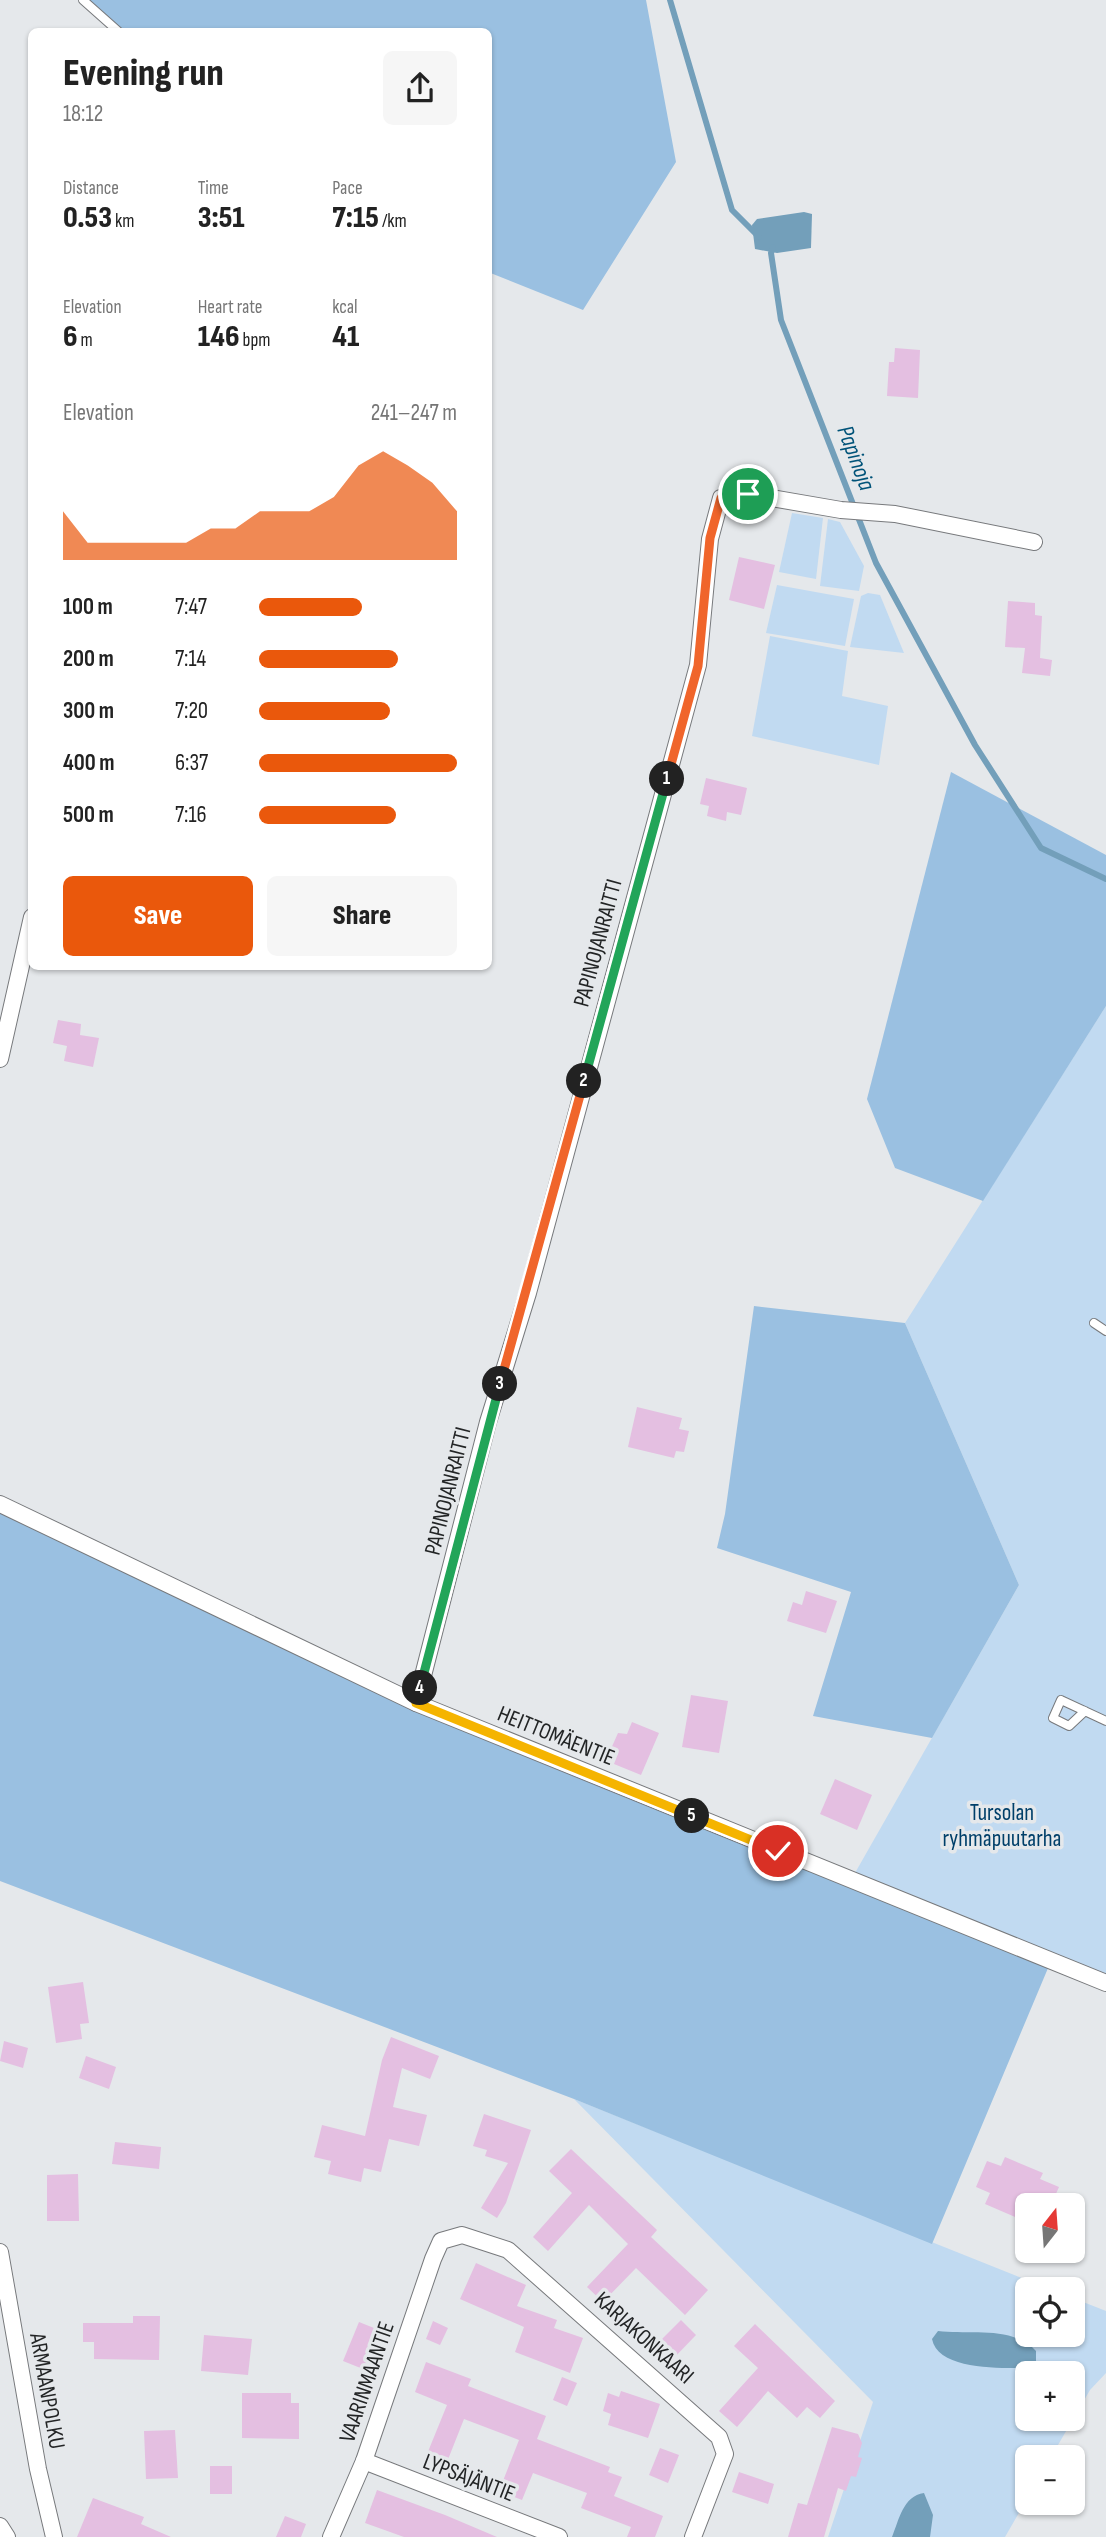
<!DOCTYPE html>
<meta charset="utf-8">
<style>
body{margin:0;font-family:"Sofia Sans Condensed",sans-serif;background:#f6f6f6;color:#222;height:100vh;display:flex;flex-direction:column;font-size:26px;white-space:nowrap}
*{box-sizing:border-box;margin:0}
p{font-size:23px;color:#767676}
.icon{flex:none;width:38px;height:38px;fill:none;stroke:currentColor;stroke-width:2;stroke-linecap:round;stroke-linejoin:round}
.map{position:relative;flex:1;overflow:hidden}
.panel{position:absolute;left:28px;top:28px;width:464px;height:942px;display:flex;flex-direction:column;background:#fff;border-radius:10px;box-shadow:0 2px 5px #0004}
.panel>*{flex:none}
.needle{width:46px;rotate:17deg}
.controls{position:absolute;left:1015px;top:2193px;display:grid;gap:14px}
.controls a{display:grid;place-items:center;width:70px;height:70px;border-radius:10px;background:#fff;box-shadow:0 2px 5px #0004;font-size:35px}
.pin{position:absolute;display:grid;place-items:center;width:60px;height:60px;color:#fff;margin:-30px;border:4px solid #fff;border-radius:50%;box-shadow:0 2px 7px #0007}
.km{position:absolute;width:35px;height:35px;margin:-18px;border-radius:50%;background:#222;color:#fff;font-size:19px;line-height:35px;text-align:center}
.round{display:grid;place-items:center;flex:none;width:74px;height:74px;border-radius:10px;background:#f6f6f6}
.summary{display:flex;align-items:center;justify-content:space-between;height:119px;padding:0 35px}
h1{font-size:38px;font-weight:800;line-height:52px}
.figures{display:grid;grid-template-columns:repeat(3,1fr);gap:10px;height:119px;padding:7px 35px}
.figures div{display:grid;align-content:center}
.figures b{font-size:30px;font-weight:800}
.figures small{font-size:19px;font-weight:400}
.figures p{font-size:19px}
.chart{height:196px;padding:14px 35px}
.chart p{display:flex;justify-content:space-between}
.chart svg{width:100%;height:126px;margin-top:7px;fill:#ea580c;opacity:.7}
.action{display:flex;gap:14px;margin-top:auto;padding:14px 35px}
.action a{flex:1;height:80px;border-radius:10px;background:#ea580c;color:#fff;font-size:28px;font-weight:800;line-height:80px;text-align:center}
.action a+a{background:#f6f6f6;color:#222}
ul{padding:0 35px;list-style:none;font-size:23px}
li{display:grid;grid-template-columns:112px 84px 1fr;align-items:center;height:52px}
li i{height:18px;border-radius:9px;background:#ea580c}
.map>svg:first-child{display:block}
.green{fill:#c1daf1;fill-rule:evenodd}
.forest{fill:#9ac0e1}
.water{fill:#739fba}
.lines{fill:none;stroke-linecap:round;stroke-linejoin:round}
.stream{stroke:#739fba;stroke-width:6}
.building{fill:#e4bfe1}
.service-casing{stroke:#77797c;stroke-width:10}
.minor-casing{stroke:#77797c;stroke-width:18}
.service{stroke:#fff;stroke-width:8}
.minor{stroke:#fff;stroke-width:16}
.split-1-casing{stroke:#fff;stroke-width:14}
.split-2-casing{stroke:#fff;stroke-width:14}
.split-3-casing{stroke:#fff;stroke-width:14}
.split-4-casing{stroke:#fff;stroke-width:14}
.split-5-casing{stroke:#fff;stroke-width:14}
.split-6-casing{stroke:#fff;stroke-width:14}
.split-1{stroke:#f0652b;stroke-width:9}
.split-2{stroke:#22a559;stroke-width:9}
.split-3{stroke:#f0652b;stroke-width:9}
.split-4{stroke:#22a559;stroke-width:9}
.split-5{stroke:#f5b400;stroke-width:9}
.split-6{stroke:#f5b400;stroke-width:9}
.labels{text-anchor:middle;dominant-baseline:central;stroke-width:7;stroke-linejoin:round;paint-order:stroke}
.street-label{font-size:23px;fill:#232526;stroke:#e5e8eb}
.park-label{font-size:23px;fill:#003f69;stroke:#e5e8eb}
.water-label{font-size:24px;font-style:italic;fill:#005379;stroke:#e5e8eb}
</style>
<div class="map">
<svg width="1106" height="2537" viewBox="0 0 1106 2537">
<rect width="100%" height="100%" fill="#e5e8eb"/>
<!-- green -->
<g class="green">
<path d="M792,513l31,5 -7,61 -37,-7z"/>
<path d="M828,519l12,3 24,44 -5,25 -39,-5z"/>
<path d="M777,585l77,14 -9,47 -79,-13z"/>
<path d="M868,593l12,2 24,58 -54,-6 11,-51z"/>
<path d="M770,636l78,15 -6,45 46,10 -9,59 -127,-29z"/>
<path d="M1106,1006v974l-255,-100 168,-295 -114,-262z"/>
<path d="M574,2099l475,190h-22v45h46v-36l33,13v62l-16,17 -39,67h-24v42l-22,38h-177l45,-135zM1027,2373h46v45h-46z"/>
</g>
<!-- forest -->
<g class="forest">
<path d="M83,0h563l30,162 -93,148 -95,-38v-240l-369,-1z"/>
<path d="M951,772l155,83v151l-123,195 -88,-33 -28,-69z"/>
<path d="M754,1306l151,17 114,262 -87,153 -119,-22 38,-124 -134,-44 8,-34z"/>
<path d="M0,1504l416,199 635,258 -119,283 -358,-145 -574,-218z"/>
</g>
<!-- water -->
<g class="water">
<path d="M804,212l8,2 -1,34 -34,5 -22,-4 -3,-24 5,-6z"/>
<path d="M938,2331c31,4 74,-6 98,20v13l-8,4c-24,0 -90,3 -96,-29z"/>
<path d="M924,2493l9,22 -3,22h-38c7,-17 11,-41 32,-44z"/>
</g>
<g class="lines">
<!-- stream -->
<g class="stream">
<path d="M670,0l62,210 27,27"/>
<path d="M773,247l-2,6 10,67 95,243 99,182 66,103 65,31"/>
</g>
</g>
<!-- building -->
<g class="building">
<path d="M895,348l25,2 -2,48 -31,-2 2,-34h5z"/>
<path d="M739,557l36,8 -11,44 -35,-9z"/>
<path d="M1008,601l27,2v12l7,1 -2,42 12,2 -2,16 -28,-3 3,-25 -20,-1z"/>
<path d="M706,778l41,10 -6,27 -14,-3 -1,9 -19,-5 2,-10 -9,-2z"/>
<path d="M58,1020l23,4 -1,11 19,3 -6,29 -29,-6 3,-15 -14,-3z"/>
<path d="M637,1407l45,11 -3,11 10,2 -5,21 -8,-1 -2,7 -46,-11z"/>
<path d="M806,1591l31,10 -11,32 -39,-12 6,-19 9,3z"/>
<path d="M691,1695l37,6 -9,52 -37,-6z"/>
<path d="M632,1722l27,11 -18,42 -27,-11 4,-10 -8,-3 8,-18 9,1z"/>
<path d="M835,1779l37,16 -15,35 -37,-16z"/>
<path d="M83,1982l6,41 -9,1 2,15 -26,4 -8,-56z"/>
<path d="M391,2037l48,19 -9,23 -28,-11 -9,39 34,8 -8,31 -30,-7 -8,33 -17,-4 -3,14 -33,-8 3,-13 -17,-4 8,-32 43,11 17,-76z"/>
<path d="M4,2041l24,7 -5,20 -23,-7z"/>
<path d="M86,2056l30,11 -7,22 -30,-11z"/>
<path d="M484,2114l47,16 -25,73 -9,15 -16,-10 27,-45 -23,-7 2,-6 -14,-4z"/>
<path d="M115,2142l46,5 -2,22 -47,-5z"/>
<path d="M571,2149l86,81 -6,7 57,53 -23,25 -49,-47 -33,34 -16,-15 41,-43 -39,-39 -41,46 -15,-14 39,-44 -23,-22z"/>
<path d="M1005,2157l38,16 -3,6 19,8 -8,18h-24v17l-42,-18 5,-11 -14,-6 11,-26 14,5z"/>
<path d="M78,2174l1,47h-32v-46z"/>
<path d="M476,2263l50,22 -9,21 40,14 -3,8 29,10 -13,35 -55,-21 9,-25 -64,-28z"/>
<path d="M133,2316h27l-1,44 -65,-1v-17h-11v-19h50z"/>
<path d="M681,2320l15,15 -26,27 -16,-15z"/>
<path d="M433,2321l15,7 -8,17 -14,-6z"/>
<path d="M359,2322l25,10 -16,39 -25,-10z"/>
<path d="M755,2324l80,77 -15,17 -13,-11 -10,11 -29,-27 -31,36 -18,-16 39,-43 -24,-22z"/>
<path d="M204,2335l48,4 -4,36 -47,-4z"/>
<path d="M426,2362l45,17 -3,7 78,30 -9,23 73,28 -2,5 14,5 -8,19 49,20 -8,21h-28l4,-10 -50,-19 6,-15 -54,-20 -11,27 -23,-9 20,-51 -55,-21 -19,48 -20,-8 22,-54 -32,-13z"/>
<path d="M562,2377l15,6 -10,23 -14,-6z"/>
<path d="M621,2391l39,13 -12,34 -40,-13 3,-11 -8,-3 5,-18 11,4z"/>
<path d="M242,2393h49v10h8v36l-57,-1z"/>
<path d="M832,2427l26,7 4,9 -4,14 4,1 -6,19 -5,-1 -5,15 -8,-3 -14,49h-36l10,-34 9,2z"/>
<path d="M175,2430l3,48 -32,1 -2,-48z"/>
<path d="M660,2448l19,7 -11,28 -19,-8z"/>
<rect x="210" y="2466" width="22" height="28"/>
<path d="M739,2472l35,12 -6,20 -36,-12z"/>
<path d="M377,2490l68,25 52,22h-93l-39,-14z"/>
<path d="M93,2498l51,19 -3,7 30,13h-94z"/>
<path d="M285,2516l21,8 -5,13h-25z"/>
</g>
<g class="lines">
<defs>
<g id="service">
<path d="M83,0l36,32"/>
<path d="M1094,1323l12,8"/>
<path d="M1085,1711l-16,15 -16,-8 8,-18 45,21"/>
</g>
<g id="minor">
<path d="M0,1059l32,-142"/>
<path d="M0,1504l416,199 690,280"/>
<path d="M416,1703l72,-281 40,-129 170,-628 12,-126 11,-41 27,-4 93,16 54,4 139,28"/>
<path d="M0,2252l38,217 16,68"/>
<path d="M364,2461l195,76"/>
<path d="M0,2526l7,11"/>
<path d="M331,2537l33,-76 69,-202 8,-18 21,-6 46,15 211,187 6,17 -32,83"/>
</g>
</defs>
<!-- service casing -->
<use href="#service" class="service-casing"/>
<!-- minor casing -->
<use href="#minor" class="minor-casing"/>
<!-- service -->
<use href="#service" class="service"/>
<!-- minor -->
<use href="#minor" class="minor"/>
</g>
<g class="lines">
<defs>
<path id="split-1" d="M667,779l31,-113 12,-128 11,-40 27,-4"/>
<path id="split-2" d="M584,1081l83,-302"/>
<path id="split-3" d="M500,1384l84,-303"/>
<path id="split-4" d="M420,1688l80,-304"/>
<path id="split-5" d="M420,1688l-4,15 276,113"/>
<path id="split-6" d="M692,1816l86,35"/>
</defs>
<!-- split-1 casing -->
<use href="#split-1" class="split-1-casing"/>
<!-- split-2 casing -->
<use href="#split-2" class="split-2-casing"/>
<!-- split-3 casing -->
<use href="#split-3" class="split-3-casing"/>
<!-- split-4 casing -->
<use href="#split-4" class="split-4-casing"/>
<!-- split-5 casing -->
<use href="#split-5" class="split-5-casing"/>
<!-- split-6 casing -->
<use href="#split-6" class="split-6-casing"/>
<!-- split-1 -->
<use href="#split-1" class="split-1"/>
<!-- split-2 -->
<use href="#split-2" class="split-2"/>
<!-- split-3 -->
<use href="#split-3" class="split-3"/>
<!-- split-4 -->
<use href="#split-4" class="split-4"/>
<!-- split-5 -->
<use href="#split-5" class="split-5"/>
<!-- split-6 -->
<use href="#split-6" class="split-6"/>
</g>
<g class="labels">
<!-- street labels -->
<g class="street-label">
<text transform="translate(598 943) rotate(-75)">PAPINOJANRAITTI</text>
<text transform="translate(448 1491) rotate(-76)">PAPINOJANRAITTI</text>
<text transform="translate(556 1736) rotate(22)">HEITTOMÄENTIE</text>
<text transform="translate(644 2338) rotate(42)">KARJAKONKAARI</text>
<text transform="translate(367 2382) rotate(-71)">VAARINMAANTIE</text>
<text transform="translate(47 2391) rotate(80)">ARMAANPOLKU</text>
<text transform="translate(469 2478) rotate(21)">LYPSÄJÄNTIE</text>
</g>
<!-- park labels -->
<g class="park-label">
<text x="1002" y="1813">Tursolan<tspan x="1002" dy="26">ryhmäpuutarha</tspan></text>
</g>
<!-- water labels -->
<g class="water-label">
<text transform="translate(856 458) rotate(69)">Papinoja</text>
</g>
</g>
</svg>
<div class="controls">
<a><svg class="needle" viewBox="-14 -14 28 28"><path d="M0-13l5 13h-10z" fill="#e53935"/><path d="M0 13l5-13h-10z" fill="#767676"/></svg></a>
<a><svg class="icon" aria-label="locate" viewBox="0 0 24 24"><circle cx="12" cy="12" r="6"/><path d="M12 2v4M12 18v4M2 12h4M18 12h4"/></svg></a>
<a>+</a>
<a>−</a>
</div>
<div class="pin" style="left:748px;top:494px;background:#1e9e55"><svg class="icon" aria-label="arrive" viewBox="0 0 24 24"><path d="M6 21V4h12l-3 4 3 4H6"/></svg></div>
<div class="pin" style="left:778px;top:1851px;background:#d93025"><svg class="icon" aria-label="check" viewBox="0 0 24 24"><path d="M5 12l5 5 9-10"/></svg></div>
<b class="km" style="left:667px;top:779px">1</b>
<b class="km" style="left:584px;top:1081px">2</b>
<b class="km" style="left:500px;top:1384px">3</b>
<b class="km" style="left:420px;top:1688px">4</b>
<b class="km" style="left:692px;top:1816px">5</b>
<section class="panel">
<div class="summary"><div><h1>Evening run</h1><p>18:12</p></div><a class="round"><svg class="icon" aria-label="share" viewBox="0 0 24 24"><path d="M12 15V3M7 8l5-5 5 5M5 13v7h14v-7"/></svg></a></div>
<div class="figures">
<div><p>Distance</p><b>0.53<small> km</small></b></div>
<div><p>Time</p><b>3:51</b></div>
<div><p>Pace</p><b>7:15<small> /km</small></b></div>
</div>
<div class="figures">
<div><p>Elevation</p><b>6<small> m</small></b></div>
<div><p>Heart rate</p><b>146<small> bpm</small></b></div>
<div><p>kcal</p><b>41</b></div>
</div>
<div class="chart"><p><span>Elevation</span>241–247 m</p>
<svg viewBox="0 0 160 44" preserveAspectRatio="none"><path d="M0 44V27L10 38L20 38L30 38L40 38L50 38L60 33L70 33L80 27L90 27L100 27L110 22L120 11L130 6L140 11L150 17L160 27V44z"/></svg>
</div>
<ul>
<li><b>100 m</b>7:47<i style="width:52%"></i></li>
<li><b>200 m</b>7:14<i style="width:70%"></i></li>
<li><b>300 m</b>7:20<i style="width:66%"></i></li>
<li><b>400 m</b>6:37<i style="width:100%"></i></li>
<li><b>500 m</b>7:16<i style="width:69%"></i></li>
</ul>
<div class="action"><a>Save</a><a>Share</a></div>
</section>
</div>
